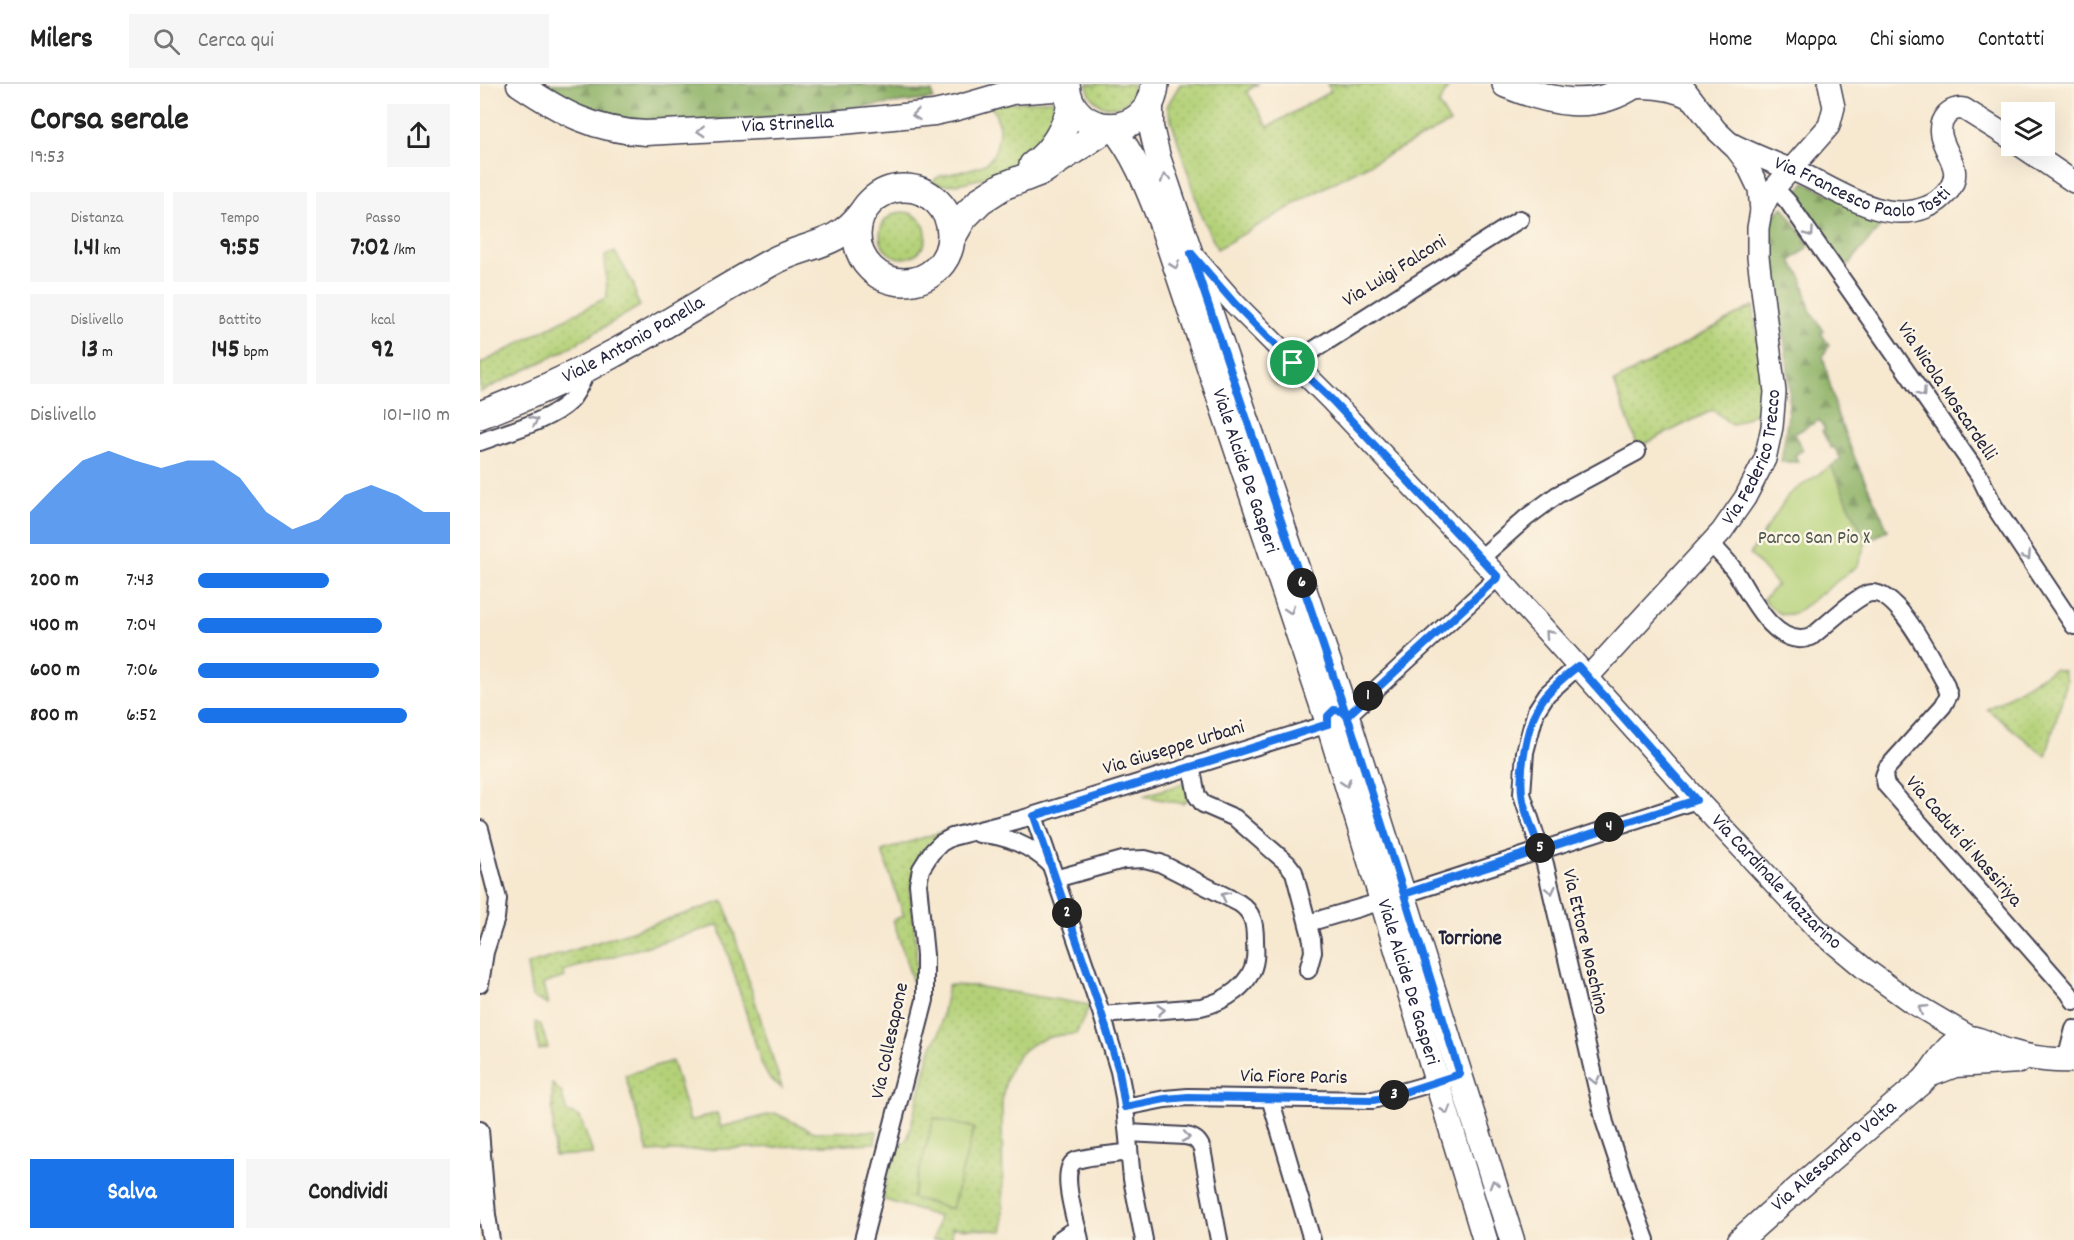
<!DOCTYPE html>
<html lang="it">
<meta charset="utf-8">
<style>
body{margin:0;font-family:Dekko,sans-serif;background:#f6f6f6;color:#222;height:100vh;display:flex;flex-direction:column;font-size:22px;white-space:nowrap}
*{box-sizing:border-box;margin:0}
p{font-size:20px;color:#767676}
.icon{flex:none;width:33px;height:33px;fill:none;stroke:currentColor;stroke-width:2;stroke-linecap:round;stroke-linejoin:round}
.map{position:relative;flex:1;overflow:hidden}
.details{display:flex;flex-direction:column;background:#fff;width:480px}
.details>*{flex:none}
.tools{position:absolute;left:1521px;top:18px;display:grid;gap:12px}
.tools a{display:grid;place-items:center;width:54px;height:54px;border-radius:0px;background:#fff;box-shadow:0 6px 24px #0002;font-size:30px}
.pin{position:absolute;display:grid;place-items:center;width:51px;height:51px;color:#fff;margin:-26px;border:3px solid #fff;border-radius:50%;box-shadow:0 2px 6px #0007}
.km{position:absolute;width:30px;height:30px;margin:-15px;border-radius:50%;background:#222;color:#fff;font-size:16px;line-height:30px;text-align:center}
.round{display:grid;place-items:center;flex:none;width:63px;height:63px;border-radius:0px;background:#f6f6f6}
.overview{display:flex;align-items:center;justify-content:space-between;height:102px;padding:0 30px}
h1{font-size:33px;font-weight:800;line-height:45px}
.stats{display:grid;grid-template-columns:repeat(3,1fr);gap:9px;height:102px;padding:6px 30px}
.stats div{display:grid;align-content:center;border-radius:0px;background:#f6f6f6;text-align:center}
.stats b{font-size:26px;font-weight:800}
.stats small{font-size:16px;font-weight:400}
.stats p{font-size:16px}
.chart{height:168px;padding:12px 30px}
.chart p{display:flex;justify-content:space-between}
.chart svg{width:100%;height:108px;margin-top:6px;fill:#1a73e8;opacity:.7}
.cta{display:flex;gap:12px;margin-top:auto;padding:12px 30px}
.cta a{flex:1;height:69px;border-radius:0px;background:#1a73e8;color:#fff;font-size:24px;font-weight:800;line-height:69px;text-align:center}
.cta a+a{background:#f6f6f6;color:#222}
ul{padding:0 30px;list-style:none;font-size:20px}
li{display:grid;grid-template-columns:96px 72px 1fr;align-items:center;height:45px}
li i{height:15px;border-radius:8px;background:#1a73e8}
header{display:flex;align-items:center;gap:36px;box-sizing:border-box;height:84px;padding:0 30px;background:#fff;border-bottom:2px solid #e0e0e0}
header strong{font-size:28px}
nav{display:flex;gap:33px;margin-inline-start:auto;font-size:21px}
.search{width:420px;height:54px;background:#f6f6f6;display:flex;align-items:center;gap:15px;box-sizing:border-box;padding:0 21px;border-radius:0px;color:#767676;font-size:22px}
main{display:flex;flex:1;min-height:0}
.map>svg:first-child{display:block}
.grass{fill:url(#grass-dots);stroke:#6b7a5a;stroke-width:1.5}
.forest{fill:url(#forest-firs);stroke:#586a52;stroke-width:1.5}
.green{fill:#b4d178;stroke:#6b7a5a;stroke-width:1.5}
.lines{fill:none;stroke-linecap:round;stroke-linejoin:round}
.minor-casing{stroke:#424051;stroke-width:20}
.tertiary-casing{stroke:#424051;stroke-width:24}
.secondary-casing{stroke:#424051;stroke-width:27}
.primary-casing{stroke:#424051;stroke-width:30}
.minor{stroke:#fff;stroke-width:16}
.tertiary{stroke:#fff;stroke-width:21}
.secondary{stroke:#fff;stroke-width:24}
.primary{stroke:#fff;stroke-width:27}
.oneway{stroke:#9c9ca7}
.route-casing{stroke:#fff;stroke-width:12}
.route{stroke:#1a73e8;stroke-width:8}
.labels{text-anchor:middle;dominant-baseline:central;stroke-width:5;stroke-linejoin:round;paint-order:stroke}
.street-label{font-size:20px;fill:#22223b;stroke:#fcf5e5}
.park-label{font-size:20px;fill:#4e574d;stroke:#fcf5e5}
.neighbourhood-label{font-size:21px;font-weight:bold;fill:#22223b;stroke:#fcf5e5}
</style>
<header>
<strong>Milers</strong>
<div class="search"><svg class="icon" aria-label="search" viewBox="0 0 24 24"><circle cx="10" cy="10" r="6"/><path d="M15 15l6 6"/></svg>Cerca qui</div>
<nav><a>Home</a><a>Mappa</a><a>Chi siamo</a><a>Contatti</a></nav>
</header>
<main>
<section class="details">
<div class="overview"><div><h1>Corsa serale</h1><p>19:53</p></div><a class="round"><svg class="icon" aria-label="share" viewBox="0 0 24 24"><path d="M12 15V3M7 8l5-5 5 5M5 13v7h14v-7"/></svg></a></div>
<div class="stats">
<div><p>Distanza</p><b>1.41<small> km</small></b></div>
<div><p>Tempo</p><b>9:55</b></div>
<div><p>Passo</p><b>7:02<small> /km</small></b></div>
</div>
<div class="stats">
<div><p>Dislivello</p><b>13<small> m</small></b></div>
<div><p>Battito</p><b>145<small> bpm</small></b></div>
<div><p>kcal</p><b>92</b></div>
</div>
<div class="chart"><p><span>Dislivello</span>101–110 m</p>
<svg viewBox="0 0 160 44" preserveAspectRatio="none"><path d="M0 44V31L10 20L20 10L30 6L40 10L50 13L60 10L70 10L80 17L90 31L100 38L110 34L120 24L130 20L140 24L150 31L160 31V44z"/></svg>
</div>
<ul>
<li><b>200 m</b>7:43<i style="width:52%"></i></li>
<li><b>400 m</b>7:04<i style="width:73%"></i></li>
<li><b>600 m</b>7:06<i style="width:72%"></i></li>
<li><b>800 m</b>6:52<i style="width:83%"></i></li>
</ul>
<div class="cta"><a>Salva</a><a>Condividi</a></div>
</section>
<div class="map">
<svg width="1594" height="1156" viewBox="0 0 1594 1156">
<defs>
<pattern id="grass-dots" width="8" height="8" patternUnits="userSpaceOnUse" patternTransform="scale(1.5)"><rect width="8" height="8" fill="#b4d178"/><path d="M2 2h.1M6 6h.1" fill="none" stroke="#9ab369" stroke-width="1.8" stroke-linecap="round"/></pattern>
<pattern id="forest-firs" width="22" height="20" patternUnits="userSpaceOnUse" patternTransform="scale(1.5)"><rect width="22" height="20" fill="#8fb368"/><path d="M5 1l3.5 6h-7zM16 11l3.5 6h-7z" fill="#749157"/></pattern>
</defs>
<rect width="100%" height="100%" fill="#fcf5e5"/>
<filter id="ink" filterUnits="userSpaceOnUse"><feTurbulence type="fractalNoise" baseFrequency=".0167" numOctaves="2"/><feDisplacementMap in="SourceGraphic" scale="12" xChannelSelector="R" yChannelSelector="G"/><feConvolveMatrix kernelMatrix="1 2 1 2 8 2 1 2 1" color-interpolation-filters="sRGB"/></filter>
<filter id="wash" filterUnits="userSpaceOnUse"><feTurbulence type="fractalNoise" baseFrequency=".008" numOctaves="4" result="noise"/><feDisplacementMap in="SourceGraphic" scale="24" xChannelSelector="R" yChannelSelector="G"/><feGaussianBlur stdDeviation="1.35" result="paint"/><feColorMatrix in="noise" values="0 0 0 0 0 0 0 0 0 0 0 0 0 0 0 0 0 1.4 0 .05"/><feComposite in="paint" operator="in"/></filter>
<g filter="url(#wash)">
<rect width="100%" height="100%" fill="#f7e8d0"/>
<!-- grass -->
<g class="grass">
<path d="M607,0h47c-2,31 -43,31 -47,0z"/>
<path d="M700,0h78l-11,7 21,36 63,-36 -4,-7h123l-11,20 11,19 -123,63 -110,63 -16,-34 -34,-109z"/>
<path d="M574,16l4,2 3,14c-11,14 -22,30 -35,43 -13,13 -76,31 -93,24l2,-4 5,-3c14,-3 30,-6 43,-11 13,-6 18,-30 15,-43 -1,-7 -5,-12 -8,-18z"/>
<circle cx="423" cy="151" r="23"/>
<path d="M135,168l19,33 2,13 4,8 -78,46 -82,40v-28l127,-67 -2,-41z"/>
<path d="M1273,222l10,71 1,32 -32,16 -19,-15 -75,37 -24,-65z"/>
<path d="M1574,585l10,2 3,10 -21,75 -59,-47z"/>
<path d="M708,698l1,16 -5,6 -41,-8z"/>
<path d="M470,745l-40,60 6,56 1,50 -24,-75 11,-4 -22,-65z"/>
<path d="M244,817l58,187 -13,-10 -7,-13 -43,-140 -156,46 2,6 -22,7 5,21 -16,-8 -5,-32z"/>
<path d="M468,901l26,1 116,19 -14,29c-47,1 -70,22 -74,69l1,128 -51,-3v12h-19l6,-23 -57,-18 14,-54 11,-4 24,-93 8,-15z"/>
<path d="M55,938l6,3 7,23 -9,2z"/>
<path d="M192,977l18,60 27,-8 4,14 54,-14 39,19 63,-1 -2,12 -227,9 -23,-77z"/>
<path d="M72,1000l9,8 6,20 13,5 13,37 -39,2z"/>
</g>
<!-- forest -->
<g class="forest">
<path d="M58,0h317l49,7 28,1 1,7 -191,22 -81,3 -36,-3 -41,-12z"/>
<path d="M1325,98l80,39 -39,47 -52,-73z"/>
<path d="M1303,123l27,38 -19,16 11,17 8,32 14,21 -3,2 8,12 -6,11 14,58 19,47 32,69 -22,12 -35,-76 10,-7 -7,-12 -3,1 -9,-17 3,-2 -6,-9 -25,14 9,16 -8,5 3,7h-17c4,-27 10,-55 8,-82 -4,-52 -17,-103 -19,-156l4,-9z"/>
</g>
<!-- green -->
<g class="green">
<path d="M800,281c9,2 11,11 7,18l-8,3 -8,-5 -2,-6 3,-7z"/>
<path d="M1351,382l35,76 -8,23 -61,47c-16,7 -23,-1 -34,-13l14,-14 -27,-31 39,-60z"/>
<path d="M454,1034l40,10 -22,81 -40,-11z"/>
</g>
</g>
<g filter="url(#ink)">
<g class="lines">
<defs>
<g id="minor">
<path d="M1294,103l14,15 191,273 15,31 80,120"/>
<path d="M813,279l227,-144"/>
<path d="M0,358c26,-10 70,-21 90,-41 8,-9 13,-22 18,-33"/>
<path d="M1231,460c10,10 20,20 27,32 14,23 39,74 73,61 16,-12 39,-36 56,-43 29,-11 66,69 78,89l4,12 -6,11 -56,62 -3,8 2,9 183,208 5,8"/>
<path d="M1001,474l45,-40 31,-23 80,-43"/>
<path d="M1098,582l-31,28 -11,17 -11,41 -3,42 23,70 60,259 22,66 19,51"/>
<path d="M867,632l151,-139"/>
<path d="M711,681l6,31 6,8 32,14 52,45 7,9 18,68 1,12 -5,18"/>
<path d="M554,732l68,199 17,56 5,26 8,82 12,61"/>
<path d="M0,745l18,70 -2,19 -11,34 -5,32"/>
<path d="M499,750c26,1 52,12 71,30"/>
<path d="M575,795l68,-19 22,-1 15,4 79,40c14,9 16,21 16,37 0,6 1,13 0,19 -3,26 -31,43 -54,48l-99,8"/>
<path d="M828,839l85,-25 304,-98"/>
<path d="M1586,976l8,-31"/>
<path d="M790,1014l42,142"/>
<path d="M645,1023l40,-8 23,-2 185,3 74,-21"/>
<path d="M0,1046l7,85 4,25"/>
<path d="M648,1049l57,3c9,1 14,5 17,13l17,91"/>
<path d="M383,1156l62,-240v-45l-7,-71 3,-15 10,-16 10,-10 11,-6 70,-18 306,-95"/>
<path d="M579,1156l10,-7 9,-3"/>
<path d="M600,1156c-3,-16 -23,-73 -3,-80 16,-5 36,-5 52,-8"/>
</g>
<g id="tertiary">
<path d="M1201,0l35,46 20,19 10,13 13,27 2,22"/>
<path d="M1149,4c23,-2 43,0 63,11"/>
<path id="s1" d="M1250,59c23,12 47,21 72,31 37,17 82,51 125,33 8,-3 17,-10 22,-17 15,-21 -4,-35 -8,-55 -3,-15 9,-29 23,-26l48,30"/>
<path d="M1541,62l53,36"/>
<path id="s2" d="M713,172l42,48 96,96 167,177 199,223 120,129 48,40 46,33 61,36c3,16 -9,22 -22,28"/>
<path id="s3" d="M1108,593l134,-146 23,-33 20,-39 7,-32 3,-35 -17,-135v-29l3,-17 9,-18 59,-67 5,-19 -5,-23"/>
</g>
<g id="secondary">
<path id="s4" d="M39,0c42,28 75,47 127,49l186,-10 102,-10 23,-5 55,-16 42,-3 10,-5"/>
<path d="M671,17v26l7,30 188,556"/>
<path id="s5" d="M632,43c23,28 35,60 48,93l167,500"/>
<path d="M868,635l164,521"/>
<path id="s6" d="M849,642l156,514"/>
<path d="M1449,991l26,-10 64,-4"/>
<path id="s7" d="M1260,1156c60,-54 121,-107 183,-159 14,-13 23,-41 45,-43 9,-1 28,10 38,13 22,7 45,10 68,9"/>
</g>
<g id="primary">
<path d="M586,0c4,57 85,57 89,0"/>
<path d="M1026,0c44,18 87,29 129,0"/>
<path d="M553,81c20,-14 33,-37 38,-61"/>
<circle cx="424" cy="151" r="47"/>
<path d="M471,155l12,-21 18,-18 22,-14 39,-15 67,-44"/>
<path id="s8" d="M0,331c44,-17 88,-36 129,-59 55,-29 108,-64 163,-94 34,-19 64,-14 90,-49"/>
</g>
</defs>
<!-- minor casing -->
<use href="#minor" class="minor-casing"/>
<!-- tertiary casing -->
<use href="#tertiary" class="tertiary-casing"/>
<!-- secondary casing -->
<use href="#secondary" class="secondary-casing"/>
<!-- primary casing -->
<use href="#primary" class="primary-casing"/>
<!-- minor -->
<use href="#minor" class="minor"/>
<!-- tertiary -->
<use href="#tertiary" class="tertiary"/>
<!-- secondary -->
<use href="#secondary" class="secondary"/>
<!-- primary -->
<use href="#primary" class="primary"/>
</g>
<!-- one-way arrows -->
<defs><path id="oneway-chevron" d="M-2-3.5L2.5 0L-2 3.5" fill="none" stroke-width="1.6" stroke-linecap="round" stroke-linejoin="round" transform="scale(1.5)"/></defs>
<g class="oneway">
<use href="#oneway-chevron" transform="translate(436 31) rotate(174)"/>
<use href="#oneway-chevron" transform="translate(221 47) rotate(177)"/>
<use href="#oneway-chevron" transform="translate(685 94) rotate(-109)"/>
<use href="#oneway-chevron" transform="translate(1330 149) rotate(55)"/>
<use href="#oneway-chevron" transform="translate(695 181) rotate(71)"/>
<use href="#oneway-chevron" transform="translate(1442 309) rotate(55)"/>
<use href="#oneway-chevron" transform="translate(54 337) rotate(-23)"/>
<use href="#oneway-chevron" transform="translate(1547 472) rotate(56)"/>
<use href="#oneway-chevron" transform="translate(810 526) rotate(72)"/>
<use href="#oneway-chevron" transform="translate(1069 550) rotate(-132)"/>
<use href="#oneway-chevron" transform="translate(866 699) rotate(73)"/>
<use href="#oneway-chevron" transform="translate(1071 806) rotate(77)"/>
<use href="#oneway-chevron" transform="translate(745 812) rotate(-153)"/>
<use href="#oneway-chevron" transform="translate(1442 925) rotate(-148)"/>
<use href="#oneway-chevron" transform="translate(681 926) rotate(-4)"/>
<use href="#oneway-chevron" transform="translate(1115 996) rotate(77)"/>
<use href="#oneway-chevron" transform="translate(966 1026) rotate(73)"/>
<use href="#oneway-chevron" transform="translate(706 1053) rotate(10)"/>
<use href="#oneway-chevron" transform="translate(1014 1100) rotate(-107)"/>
</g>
</g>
<g class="lines" filter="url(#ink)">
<defs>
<path id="route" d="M813,279l39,37 166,177 -151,139 -5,-5 -8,-1 -6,6v8l-294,92 68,199 17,56 6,36 40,-8 23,-2 185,3 16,-3 71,-23 -56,-180 292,-94 -118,-134c-13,10 -28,22 -37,36 -15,23 -23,72 -18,99 4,16 11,33 17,48l-136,45 -54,-170c-2,-5 -4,-10 -6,-16l-153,-455 44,51 58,59"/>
</defs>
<!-- route casing -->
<use href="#route" class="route-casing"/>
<!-- route -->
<use href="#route" class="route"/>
</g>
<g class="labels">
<!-- street labels -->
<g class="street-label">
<text stroke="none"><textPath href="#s4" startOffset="280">Via Strinella</textPath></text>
<text stroke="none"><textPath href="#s1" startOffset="144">Via Francesco Paolo Tosti</textPath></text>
<text transform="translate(915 188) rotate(-32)">Via Luigi Falconi</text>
<text stroke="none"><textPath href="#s8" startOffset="171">Viale Antonio Panella</textPath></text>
<text transform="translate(1466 308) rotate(56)">Via Nicola Moscardelli</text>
<text stroke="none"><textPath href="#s3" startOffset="280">Via Federico Trecco</textPath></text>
<text stroke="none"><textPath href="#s5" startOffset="370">Viale Alcide De Gasperi</textPath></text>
<text transform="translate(694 665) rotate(-17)">Via Giuseppe Urbani</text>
<text transform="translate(1483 758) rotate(49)">Via Caduti di Nassiriya</text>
<text stroke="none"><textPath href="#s2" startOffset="856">Via Cardinale Mazzarino</textPath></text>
<text transform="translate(1104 858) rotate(77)">Via Ettore Moschino</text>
<text stroke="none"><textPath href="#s6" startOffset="268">Viale Alcide De Gasperi</textPath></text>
<text transform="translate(411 957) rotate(-78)">Via Collesapone</text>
<text transform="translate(814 994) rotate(1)">Via Fiore Paris</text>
<text stroke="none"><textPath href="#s7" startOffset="126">Via Alessandro Volta</textPath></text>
</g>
<!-- park labels -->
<g class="park-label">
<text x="1334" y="455">Parco San Pio X</text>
</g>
<!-- neighbourhood labels -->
<g class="neighbourhood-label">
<text x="990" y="856">Torrione</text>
</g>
</g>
</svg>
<div class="tools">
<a><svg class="icon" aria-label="layers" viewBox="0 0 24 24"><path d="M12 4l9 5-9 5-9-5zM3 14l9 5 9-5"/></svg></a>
</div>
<div class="pin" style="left:813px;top:279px;background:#1e9e55"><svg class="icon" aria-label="arrive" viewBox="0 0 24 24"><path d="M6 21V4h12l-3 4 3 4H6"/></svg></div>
<b class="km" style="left:888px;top:612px">1</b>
<b class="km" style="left:587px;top:829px">2</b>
<b class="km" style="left:914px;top:1011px">3</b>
<b class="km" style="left:1129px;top:743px">4</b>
<b class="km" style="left:1060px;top:764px">5</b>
<b class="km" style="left:822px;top:499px">6</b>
</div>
</main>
